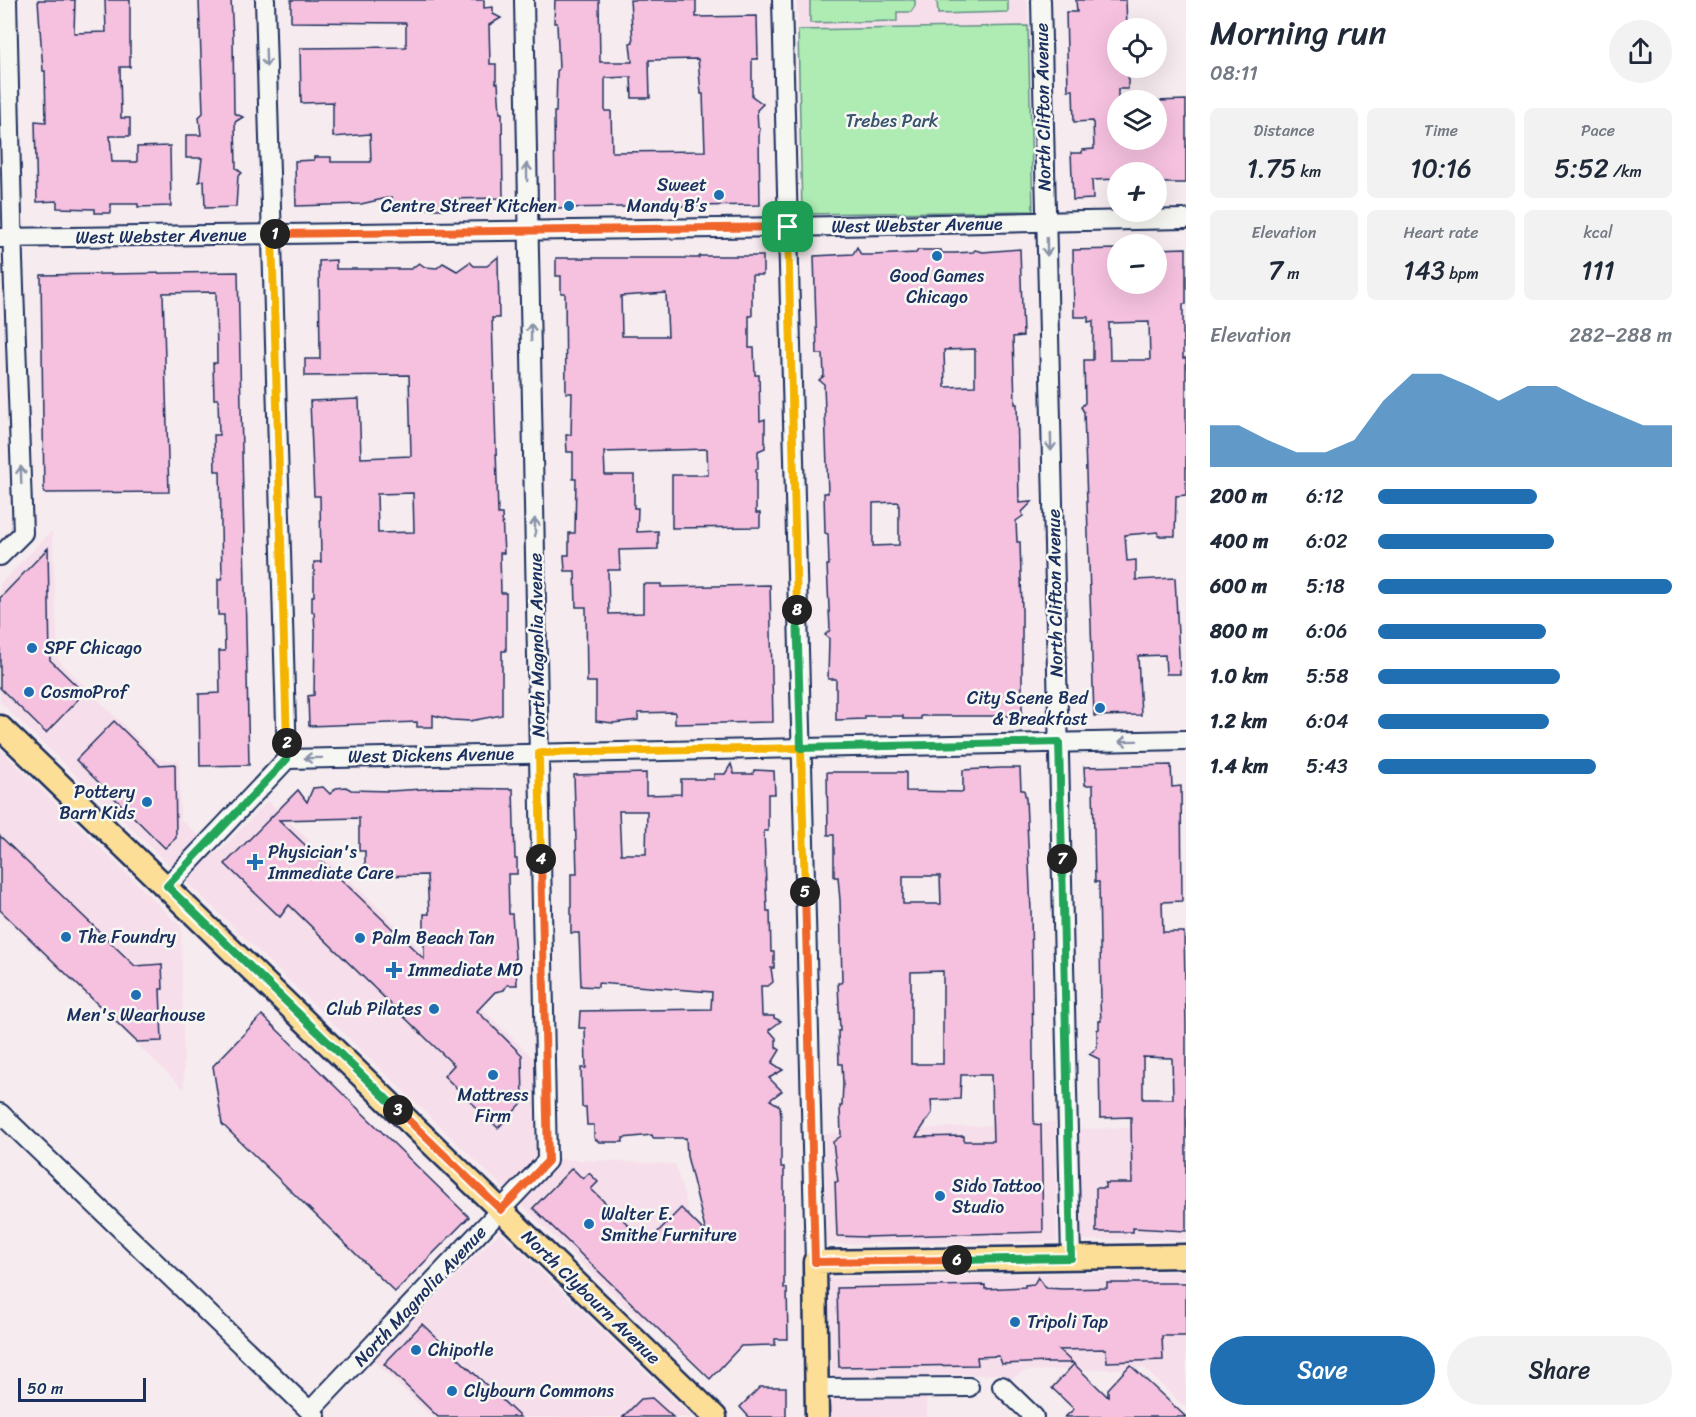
<!DOCTYPE html>
<meta charset="utf-8">
<style>
body{margin:0;font-family:Sriracha,sans-serif;background:#f2f2f3;color:#1f2937;height:100vh;display:flex;flex-direction:column;font-size:22px;white-space:nowrap}
*{box-sizing:border-box;margin:0}
p{font-size:20px;color:#747a83}
.icon{flex:none;width:33px;height:33px;fill:none;stroke:currentColor;stroke-width:2;stroke-linecap:round;stroke-linejoin:round}
.map{position:relative;flex:1;overflow:hidden}
.side{display:flex;flex-direction:column;background:#fff;width:510px}
.side>*{flex:none}
.buttons{position:absolute;left:1107px;top:18px;display:grid;gap:12px}
.buttons a{display:grid;place-items:center;width:60px;height:60px;border-radius:50%;background:#fff;box-shadow:0 6px 24px #0002;font-size:30px}
.scale{position:absolute;left:18px;bottom:15px;width:128px;box-sizing:border-box;padding-left:6px;border:3px solid #1b2f5e;border-top:0;font-size:16px;line-height:21px;white-space:nowrap;color:#1b2f5e;-webkit-text-stroke:4px #f6f6f2;paint-order:stroke}
.pin{position:absolute;display:grid;place-items:center;width:51px;height:51px;color:#fff;margin:-26px;border-radius:12px;box-shadow:0 3px 9px #0006}
.km{position:absolute;width:30px;height:30px;margin:-15px;border-radius:50%;background:#222;color:#fff;font-size:16px;line-height:30px;text-align:center}
.round{display:grid;place-items:center;flex:none;width:63px;height:63px;border-radius:32px;background:#f2f2f3}
.headline{display:flex;align-items:center;justify-content:space-between;height:102px;padding:0 24px}
h1{font-size:33px;font-weight:600;line-height:45px}
.stats{display:grid;grid-template-columns:repeat(3,1fr);gap:9px;height:102px;padding:6px 24px}
.stats div{display:grid;align-content:center;border-radius:9px;background:#f2f2f3;text-align:center}
.stats b{font-size:26px;font-weight:600}
.stats small{font-size:16px;font-weight:400}
.stats p{font-size:16px}
.chart{height:168px;padding:12px 24px}
.chart p{display:flex;justify-content:space-between}
.chart svg{width:100%;height:108px;margin-top:6px;fill:#1f6fb2;opacity:.7}
.primary-button{display:flex;gap:12px;margin-top:auto;padding:12px 24px}
.primary-button a{flex:1;height:69px;border-radius:36px;background:#1f6fb2;color:#fff;font-size:24px;font-weight:600;line-height:69px;text-align:center}
.primary-button a+a{background:#f2f2f3;color:#1f2937}
ul{padding:0 24px;list-style:none;font-size:20px}
li{display:grid;grid-template-columns:96px 72px 1fr;align-items:center;height:45px}
li i{height:15px;border-radius:8px;background:#1f6fb2}
main{display:flex;flex:1;min-height:0}
.map>svg:first-child{display:block}
.built{fill:#f6deea}
.green{fill:#aeecb3;stroke:#648e88;stroke-width:1.5}
.building{fill:#f5c1df;stroke:#1b2f5e;stroke-width:1.5;fill-rule:evenodd}
.lines{fill:none;stroke-linecap:round;stroke-linejoin:round}
.minor-casing{stroke:#1b2f5e;stroke-width:22}
.major-casing{stroke:#1b2f5e;stroke-width:27}
.minor{stroke:#f6f6f2;stroke-width:18}
.major{stroke:#fdde96;stroke-width:22}
.oneway{stroke:#8892a8}
.split-1-casing{stroke:#fff;stroke-width:12}
.split-2-casing{stroke:#fff;stroke-width:12}
.split-3-casing{stroke:#fff;stroke-width:12}
.split-4-casing{stroke:#fff;stroke-width:12}
.split-5-casing{stroke:#fff;stroke-width:12}
.split-6-casing{stroke:#fff;stroke-width:12}
.split-7-casing{stroke:#fff;stroke-width:12}
.split-8-casing{stroke:#fff;stroke-width:12}
.split-9-casing{stroke:#fff;stroke-width:12}
.split-1{stroke:#f0652b;stroke-width:8}
.split-2{stroke:#f5b400;stroke-width:8}
.split-3{stroke:#22a559;stroke-width:8}
.split-4{stroke:#f0652b;stroke-width:8}
.split-5{stroke:#f5b400;stroke-width:8}
.split-6{stroke:#f0652b;stroke-width:8}
.split-7{stroke:#22a559;stroke-width:8}
.split-8{stroke:#22a559;stroke-width:8}
.split-9{stroke:#f5b400;stroke-width:8}
.poi-dot{fill:#1f6fb2;stroke:#f6f6f2;stroke-width:2}
.labels{text-anchor:middle;dominant-baseline:central;stroke-width:5;stroke-linejoin:round;paint-order:stroke}
.street-label{font-size:18px;fill:#1b2f5e;stroke:#f6f6f2}
.park-label{font-size:18px;fill:#38556f;stroke:#f6f6f2}
.poi-label{font-size:18px;fill:#1b2f5e;stroke:#f6f6f2;text-anchor:start}
</style>
<main>
<div class="map">
<svg width="1186" height="1417" viewBox="0 0 1186 1417">
<rect width="100%" height="100%" fill="#f6ebee"/>
<filter id="ink" filterUnits="userSpaceOnUse"><feTurbulence type="fractalNoise" baseFrequency=".0167" numOctaves="2"/><feDisplacementMap in="SourceGraphic" scale="12" xChannelSelector="R" yChannelSelector="G"/><feConvolveMatrix kernelMatrix="1 2 1 2 8 2 1 2 1" color-interpolation-filters="sRGB"/></filter>
<g filter="url(#ink)">
<!-- built -->
<g class="built">
<path d="M797,0h230l1,26 -230,4z"/>
<path d="M52,531l6,129 101,100h20l1,59 38,34 50,-52 266,258 1,99 140,6 27,96 -60,61 -642,-619v-118z"/>
<path d="M0,749l181,178 3,162 -184,-176z"/>
<path d="M1055,1122l2,119 -230,3 -3,-110z"/>
<path d="M1186,1127v112l-105,1 -4,-111z"/>
<path d="M500,1232l192,185h-260l-59,-57z"/>
<path d="M1186,1271v137l-42,-40 -120,3 -12,8 -9,-5 -171,4 -3,-100z"/>
<path d="M926,1394l1,23h-100l-1,-22z"/>
</g>
<!-- green -->
<g class="green">
<path d="M810,0h105v6l-4,6h-14v9l-87,2z"/>
<path d="M937,0h71v12l-70,2z"/>
<path d="M1028,26l5,185 -231,3 -4,-184z"/>
</g>
<!-- building -->
<g class="building">
<path d="M38,0h37l-1,33 32,-1 -1,-32h25v67h-10l1,51h9v18h-20l2,26h25v-15l33,-1 1,60 -33,1v-3h-27v9h-16v-4l-38,-1v-7l-20,1 -2,-81 11,1 -1,-51h-2z"/>
<path d="M199,0h32l2,37 1,76 9,4 -8,5 1,46 6,5 -4,3 -2,31 -31,1 -1,-28 -5,2 3,-24h-16v-23h15l-2,-18 4,-4z"/>
<path d="M291,0h193v8l9,-1v7l8,4 -12,7 1,39h6v19h2l2,30h2l1,85 -56,1v10h-19v-6h-36v-6l-31,7 -65,2 -1,-45 19,-1v-3h17v5h40l-1,-28 -37,3v-35l-32,1 -1,-55 106,-1v-24l-115,-1z"/>
<path d="M555,0h44l1,62h32l-2,-19 3,-1 -3,-42h66v17l61,-1 1,43h-6v37l11,8 -6,6 1,17 2,1 -1,9 1,68 -205,3 -1,-96h2l1,-41 2,-2 -2,-46h-3zM698,59l3,35h2l2,57 -93,1 -1,-41h-6v-33l26,-1 1,21h18l-1,-38z"/>
<path d="M1076,0h50l1,28h-9v40h10v21h-10v51h38v-39l30,-1v83h-23l-7,-7v-4h-38v7l-26,1 1,19 -20,1 -2,-47h11v-3l12,-1 -1,-28 -19,1 -1,-32h-5l-2,-78h11z"/>
<path d="M857,247l4,8h12l43,-2 2,-3h23l1,3h13l18,-1 2,-2 8,2 37,-3 3,87 -10,1 2,67h2l2,99 13,-1 -10,10 1,4 -7,5 1,21h3l2,68v106h-101v3h-18v-3h-38v3l-29,1v-41h-8l1,-41 -4,-3 5,-5 -3,-65h2l-1,-31 -3,-1 -1,-40h4l-4,-109 -5,-4 5,-4 -1,-22h-6l-3,-98 39,-2zM975,349v37l-30,1 -1,-37zM899,502v43l-26,1v-43z"/>
<path d="M1186,248v56h-3v54h3v137l-10,1 -1,40h-17v-4l-33,3 2,26 9,-1v20l39,-2 5,96h-14l-1,-19 -27,1 3,59 -47,1 -10,-304 -3,-5 4,-4 -1,-43h9v-39l-5,1v-5h-14l-1,-67 45,-1v35h38v-35zM1149,322l1,38h-40l-1,-37z"/>
<path d="M700,256h63v19h-11v41h-3v32h5l1,27h4l1,46 5,-2v29l-7,3v18h-2v44h4v14l-88,1v-53h36l-1,-26 -103,3 1,23h29v33h4l-1,24 21,-1v18l-39,1 1,20h-12l1,44 34,-1v-29h18v3l109,-2 3,137 -98,2v-12l-37,1v7l-25,3 -17,-2v-39h-9l-1,-75h-10l-1,-36h-10l-1,-16h5v-22h6l1,-54h-3v-27h-6l-1,-17h5l1,-42h-6l-1,-100h-4v-17h-5v-18h142zM666,293l2,43h-46l-1,-40z"/>
<path d="M498,257l1,61h-7l6,196h4l1,22 1,17h-4l1,40h5v58h-4v64l-32,6 -18,-1 -19,-5v12h-16v-5l-108,4 -1,-30 6,-1 1,-62 -1,-21h-2v-16h2v-34h7l-1,-66h-6l-4,-95 49,-2 2,59 50,-2 -2,-81 -104,1v-17h15l-1,-98 17,-1v9h75l8,-6 6,4 12,1 6,-5 14,8 13,-9 4,4h13zM413,493l1,39 -36,1 -1,-39z"/>
<path d="M238,272l11,493 -49,1 -1,-72 21,-1 -1,-42h6l-1,-36h-6v-36h4l-2,-108h-5l-1,-36h5l-1,-36h-4l-1,-36h4l-1,-71 -53,1 6,199 -125,1 -3,-218z"/>
<path d="M48,548l2,112 34,33 -38,40 -46,-45v-90z"/>
<path d="M114,721l45,44 16,-1 1,74 -11,10 -89,-88z"/>
<path d="M731,764l3,10h19l1,-4 20,1 1,23h-7v37h-4l3,80h3l1,41h3v16h-3l2,14 -5,4h-7l1,30h12v2l7,3 -12,9 7,8v9l4,3 -8,13 11,7 -14,8 13,13 -12,9 10,6 1,12v49h3v121h3l1,51h-13v6l-34,1 -31,33 -177,-171 39,-40 11,11 6,-6 9,9 -7,7 56,54 34,-35 25,25 -19,-77 -1,-18h-33l-1,-3 -29,3v4h-24l-5,-4v-13h-7l-1,-18h-4l-1,-39h5l-1,-40h-6l1,-17 131,-2 1,-17 -114,-9v4l-17,-1 -2,-53h-8v-59h6l-3,-99 72,-2v22l35,-1v-15h33v-5h11zM619,811h28l-1,43h-25z"/>
<path d="M1171,765l1,22 9,-1 1,115 -20,1 1,30h21l2,94v205l-53,-3v4h-37v-44h9v-5h27l-1,-66 -31,1 -1,-59 -10,-5 8,-6v-18l2,-1v-8h2l-1,-19h1l-2,-120h-4l-2,-97h-8l-1,-18zM1143,1057l29,1 1,41h-30z"/>
<path d="M1001,768h19l1,22h3l2,9 5,112 3,213 7,1 2,107 -178,5 -28,-1 -2,-54h3l-5,-40 8,-6 -1,-30h2l1,-23 -1,-19h-3l-1,-33h2l-2,-48h3l1,-2 -2,-81 -2,-23h-4v-42h-6l-1,-63h79v19l57,1v-22zM903,876h37l1,28h-38zM943,971v93h-32v-92zM961,1075h30l2,66h-29v-5l-48,1 16,-24 -1,-13 29,-1z"/>
<path d="M323,787l7,7 6,-6 10,-1 5,3 39,1 50,-3 73,1 2,70h2v15h-9l1,40h3l5,71h-10l-3,5 -9,2 -18,19 45,44 1,47 -25,26 -54,-52 10,-11 -22,-21 -143,-139 -9,12 -55,-53 73,-74 9,12 6,-14zM359,818v33h6v25l62,-1 2,39h-5v45l-145,-139z"/>
<path d="M0,836l135,130 27,-2 1,25h-3l2,52 -25,1 -137,-132z"/>
<path d="M262,1015l207,202 -74,75 -173,-168 -9,-58z"/>
<path d="M1038,1277l8,11 17,1 44,-1v-5h79v53h-24l1,24 -56,2 -1,-13 -47,1 14,13h-26v-1l-45,2 -3,-8 -22,1 1,8 -139,2 -2,-79 148,-3v4l40,-2v-2l9,-1z"/>
<path d="M422,1324l98,93h-82l-54,-53z"/>
<path d="M1074,1364l34,33v-8l22,-24 56,52h-121l9,-8 -22,-21z"/>
<path d="M760,1387h26v30h-37l-9,-10z"/>
<path d="M652,1398l21,19h-50l18,-18z"/>
</g>
<g class="lines">
<defs>
<g id="minor">
<path d="M782,0l33,1262"/>
<path d="M1041,0l30,1258"/>
<path d="M0,238l788,-11 398,-8"/>
<path d="M0,556l23,-23 -10,-273 -6,-260"/>
<path d="M287,759l899,-19"/>
<path d="M167,886l120,-127 -22,-759"/>
<path d="M0,1113l316,304"/>
<path d="M1002,1386l32,31"/>
<path d="M817,1388l152,-1"/>
<path d="M310,1411l237,-250 -23,-1161"/>
</g>
<g id="major">
<path d="M0,727l715,690"/>
<path d="M817,1417l-2,-155 371,-6"/>
</g>
</defs>
<!-- minor casing -->
<use href="#minor" class="minor-casing"/>
<!-- major casing -->
<use href="#major" class="major-casing"/>
<!-- minor -->
<use href="#minor" class="minor"/>
<!-- major -->
<use href="#major" class="major"/>
</g>
<!-- one-way arrows -->
<defs><path id="oneway-shaft" d="M-6 0H5M1.5-3L5.5 0L1.5 3" fill="none" stroke-width="1.6" stroke-linecap="round" stroke-linejoin="round" transform="scale(1.5)"/></defs>
<g class="oneway">
<use href="#oneway-shaft" transform="translate(266 58) rotate(88)"/>
<use href="#oneway-shaft" transform="translate(527 172) rotate(-91)"/>
<use href="#oneway-shaft" transform="translate(1047 247) rotate(89)"/>
<use href="#oneway-shaft" transform="translate(531 332) rotate(-91)"/>
<use href="#oneway-shaft" transform="translate(1051 442) rotate(89)"/>
<use href="#oneway-shaft" transform="translate(21 475) rotate(-92)"/>
<use href="#oneway-shaft" transform="translate(535 527) rotate(-91)"/>
<use href="#oneway-shaft" transform="translate(1128 741) rotate(179)"/>
<use href="#oneway-shaft" transform="translate(313 758) rotate(179)"/>
</g>
</g>
<g class="lines" filter="url(#ink)">
<defs>
<path id="split-1" d="M275,234l513,-7"/>
<path id="split-2" d="M275,234h-3l15,509"/>
<path id="split-3" d="M287,743v16l-120,127 231,224"/>
<path id="split-4" d="M398,1110l103,100 47,-49 -7,-302"/>
<path id="split-5" d="M541,859l-2,-106 262,-5 4,144"/>
<path id="split-6" d="M805,892l10,370 142,-2"/>
<path id="split-7" d="M957,1260l114,-2 -9,-399"/>
<path id="split-8" d="M797,610l4,138 258,-6 3,117"/>
<path id="split-9" d="M788,227l9,383"/>
</defs>
<!-- split-1 casing -->
<use href="#split-1" class="split-1-casing"/>
<!-- split-2 casing -->
<use href="#split-2" class="split-2-casing"/>
<!-- split-3 casing -->
<use href="#split-3" class="split-3-casing"/>
<!-- split-4 casing -->
<use href="#split-4" class="split-4-casing"/>
<!-- split-5 casing -->
<use href="#split-5" class="split-5-casing"/>
<!-- split-6 casing -->
<use href="#split-6" class="split-6-casing"/>
<!-- split-7 casing -->
<use href="#split-7" class="split-7-casing"/>
<!-- split-8 casing -->
<use href="#split-8" class="split-8-casing"/>
<!-- split-9 casing -->
<use href="#split-9" class="split-9-casing"/>
<!-- split-1 -->
<use href="#split-1" class="split-1"/>
<!-- split-2 -->
<use href="#split-2" class="split-2"/>
<!-- split-3 -->
<use href="#split-3" class="split-3"/>
<!-- split-4 -->
<use href="#split-4" class="split-4"/>
<!-- split-5 -->
<use href="#split-5" class="split-5"/>
<!-- split-6 -->
<use href="#split-6" class="split-6"/>
<!-- split-7 -->
<use href="#split-7" class="split-7"/>
<!-- split-8 -->
<use href="#split-8" class="split-8"/>
<!-- split-9 -->
<use href="#split-9" class="split-9"/>
</g>
<!-- markers -->
<g class="poi-dot">
<circle cx="719" cy="195" r="6"/>
<circle cx="569" cy="206" r="6"/>
<circle cx="937" cy="256" r="6"/>
<circle cx="32" cy="648" r="6"/>
<circle cx="29" cy="692" r="6"/>
<circle cx="1100" cy="708" r="6"/>
<circle cx="147" cy="802" r="6"/>
<path d="M252 853h6v6h6v6h-6v6h-6v-6h-6v-6h6z"/>
<circle cx="66" cy="937" r="6"/>
<circle cx="360" cy="938" r="6"/>
<path d="M391 961h6v6h6v6h-6v6h-6v-6h-6v-6h6z"/>
<circle cx="136" cy="995" r="6"/>
<circle cx="434" cy="1009" r="6"/>
<circle cx="493" cy="1075" r="6"/>
<circle cx="940" cy="1196" r="6"/>
<circle cx="589" cy="1224" r="6"/>
<circle cx="1015" cy="1322" r="6"/>
<circle cx="416" cy="1350" r="6"/>
<circle cx="452" cy="1391" r="6"/>
</g>
<g class="labels">
<!-- street labels -->
<g class="street-label">
<text transform="translate(1043 107) rotate(-91)">North Clifton Avenue</text>
<text transform="translate(917 225) rotate(-1)">West Webster Avenue</text>
<text transform="translate(161 236) rotate(-1)">West Webster Avenue</text>
<text transform="translate(1055 593) rotate(-91)">North Clifton Avenue</text>
<text transform="translate(537 645) rotate(-91)">North Magnolia Avenue</text>
<text transform="translate(431 755) rotate(-1)">West Dickens Avenue</text>
<text transform="translate(420 1296) rotate(-47)">North Magnolia Avenue</text>
<text transform="translate(591 1297) rotate(44)">North Clybourn Avenue</text>
</g>
<!-- park labels -->
<g class="park-label">
<text x="892" y="121">Trebes Park</text>
</g>
<!-- poi labels -->
<g class="poi-label">
<text x="707" y="185" text-anchor="end">Sweet<tspan x="707" dy="21">Mandy B’s</tspan></text>
<text x="557" y="206" text-anchor="end">Centre Street Kitchen</text>
<text x="937" y="276" text-anchor="middle">Good Games<tspan x="937" dy="21">Chicago</tspan></text>
<text x="44" y="648">SPF Chicago</text>
<text x="41" y="692">CosmoProf</text>
<text x="1088" y="698" text-anchor="end">City Scene Bed<tspan x="1088" dy="21">&amp; Breakfast</tspan></text>
<text x="135" y="792" text-anchor="end">Pottery<tspan x="135" dy="21">Barn Kids</tspan></text>
<text x="268" y="852">Physician's<tspan x="268" dy="21">Immediate Care</tspan></text>
<text x="78" y="937">The Foundry</text>
<text x="372" y="938">Palm Beach Tan</text>
<text x="408" y="970">Immediate MD</text>
<text x="422" y="1009" text-anchor="end">Club Pilates</text>
<text x="136" y="1015" text-anchor="middle">Men's Wearhouse</text>
<text x="493" y="1095" text-anchor="middle">Mattress<tspan x="493" dy="21">Firm</tspan></text>
<text x="952" y="1186">Sido Tattoo<tspan x="952" dy="21">Studio</tspan></text>
<text x="601" y="1214">Walter E.<tspan x="601" dy="21">Smithe Furniture</tspan></text>
<text x="1027" y="1322">Tripoli Tap</text>
<text x="428" y="1350">Chipotle</text>
<text x="464" y="1391">Clybourn Commons</text>
</g>
</g>
</svg>
<div class="buttons">
<a><svg class="icon" aria-label="locate" viewBox="0 0 24 24"><circle cx="12" cy="12" r="6"/><path d="M12 2v4M12 18v4M2 12h4M18 12h4"/></svg></a>
<a><svg class="icon" aria-label="layers" viewBox="0 0 24 24"><path d="M12 4l9 5-9 5-9-5zM3 14l9 5 9-5"/></svg></a>
<a>+</a>
<a>−</a>
</div>
<div class="scale">50 m</div>
<div class="pin" style="left:788px;top:227px;background:#1e9e55"><svg class="icon" aria-label="arrive" viewBox="0 0 24 24"><path d="M6 21V4h12l-3 4 3 4H6"/></svg></div>
<b class="km" style="left:275px;top:234px">1</b>
<b class="km" style="left:287px;top:743px">2</b>
<b class="km" style="left:398px;top:1110px">3</b>
<b class="km" style="left:541px;top:859px">4</b>
<b class="km" style="left:805px;top:892px">5</b>
<b class="km" style="left:957px;top:1260px">6</b>
<b class="km" style="left:1062px;top:859px">7</b>
<b class="km" style="left:797px;top:610px">8</b>
</div>
<section class="side">
<div class="headline"><div><h1>Morning run</h1><p>08:11</p></div><a class="round"><svg class="icon" aria-label="share" viewBox="0 0 24 24"><path d="M12 15V3M7 8l5-5 5 5M5 13v7h14v-7"/></svg></a></div>
<div class="stats">
<div><p>Distance</p><b>1.75<small> km</small></b></div>
<div><p>Time</p><b>10:16</b></div>
<div><p>Pace</p><b>5:52<small> /km</small></b></div>
</div>
<div class="stats">
<div><p>Elevation</p><b>7<small> m</small></b></div>
<div><p>Heart rate</p><b>143<small> bpm</small></b></div>
<div><p>kcal</p><b>111</b></div>
</div>
<div class="chart"><p><span>Elevation</span>282–288 m</p>
<svg viewBox="0 0 160 44" preserveAspectRatio="none"><path d="M0 44V27L10 27L20 33L30 38L40 38L50 33L60 17L70 6L80 6L90 11L100 17L110 11L120 11L130 17L140 22L150 27L160 27V44z"/></svg>
</div>
<ul>
<li><b>200 m</b>6:12<i style="width:54%"></i></li>
<li><b>400 m</b>6:02<i style="width:60%"></i></li>
<li><b>600 m</b>5:18<i style="width:100%"></i></li>
<li><b>800 m</b>6:06<i style="width:57%"></i></li>
<li><b>1.0 km</b>5:58<i style="width:62%"></i></li>
<li><b>1.2 km</b>6:04<i style="width:58%"></i></li>
<li><b>1.4 km</b>5:43<i style="width:74%"></i></li>
</ul>
<div class="primary-button"><a>Save</a><a>Share</a></div>
</section>
</main>
